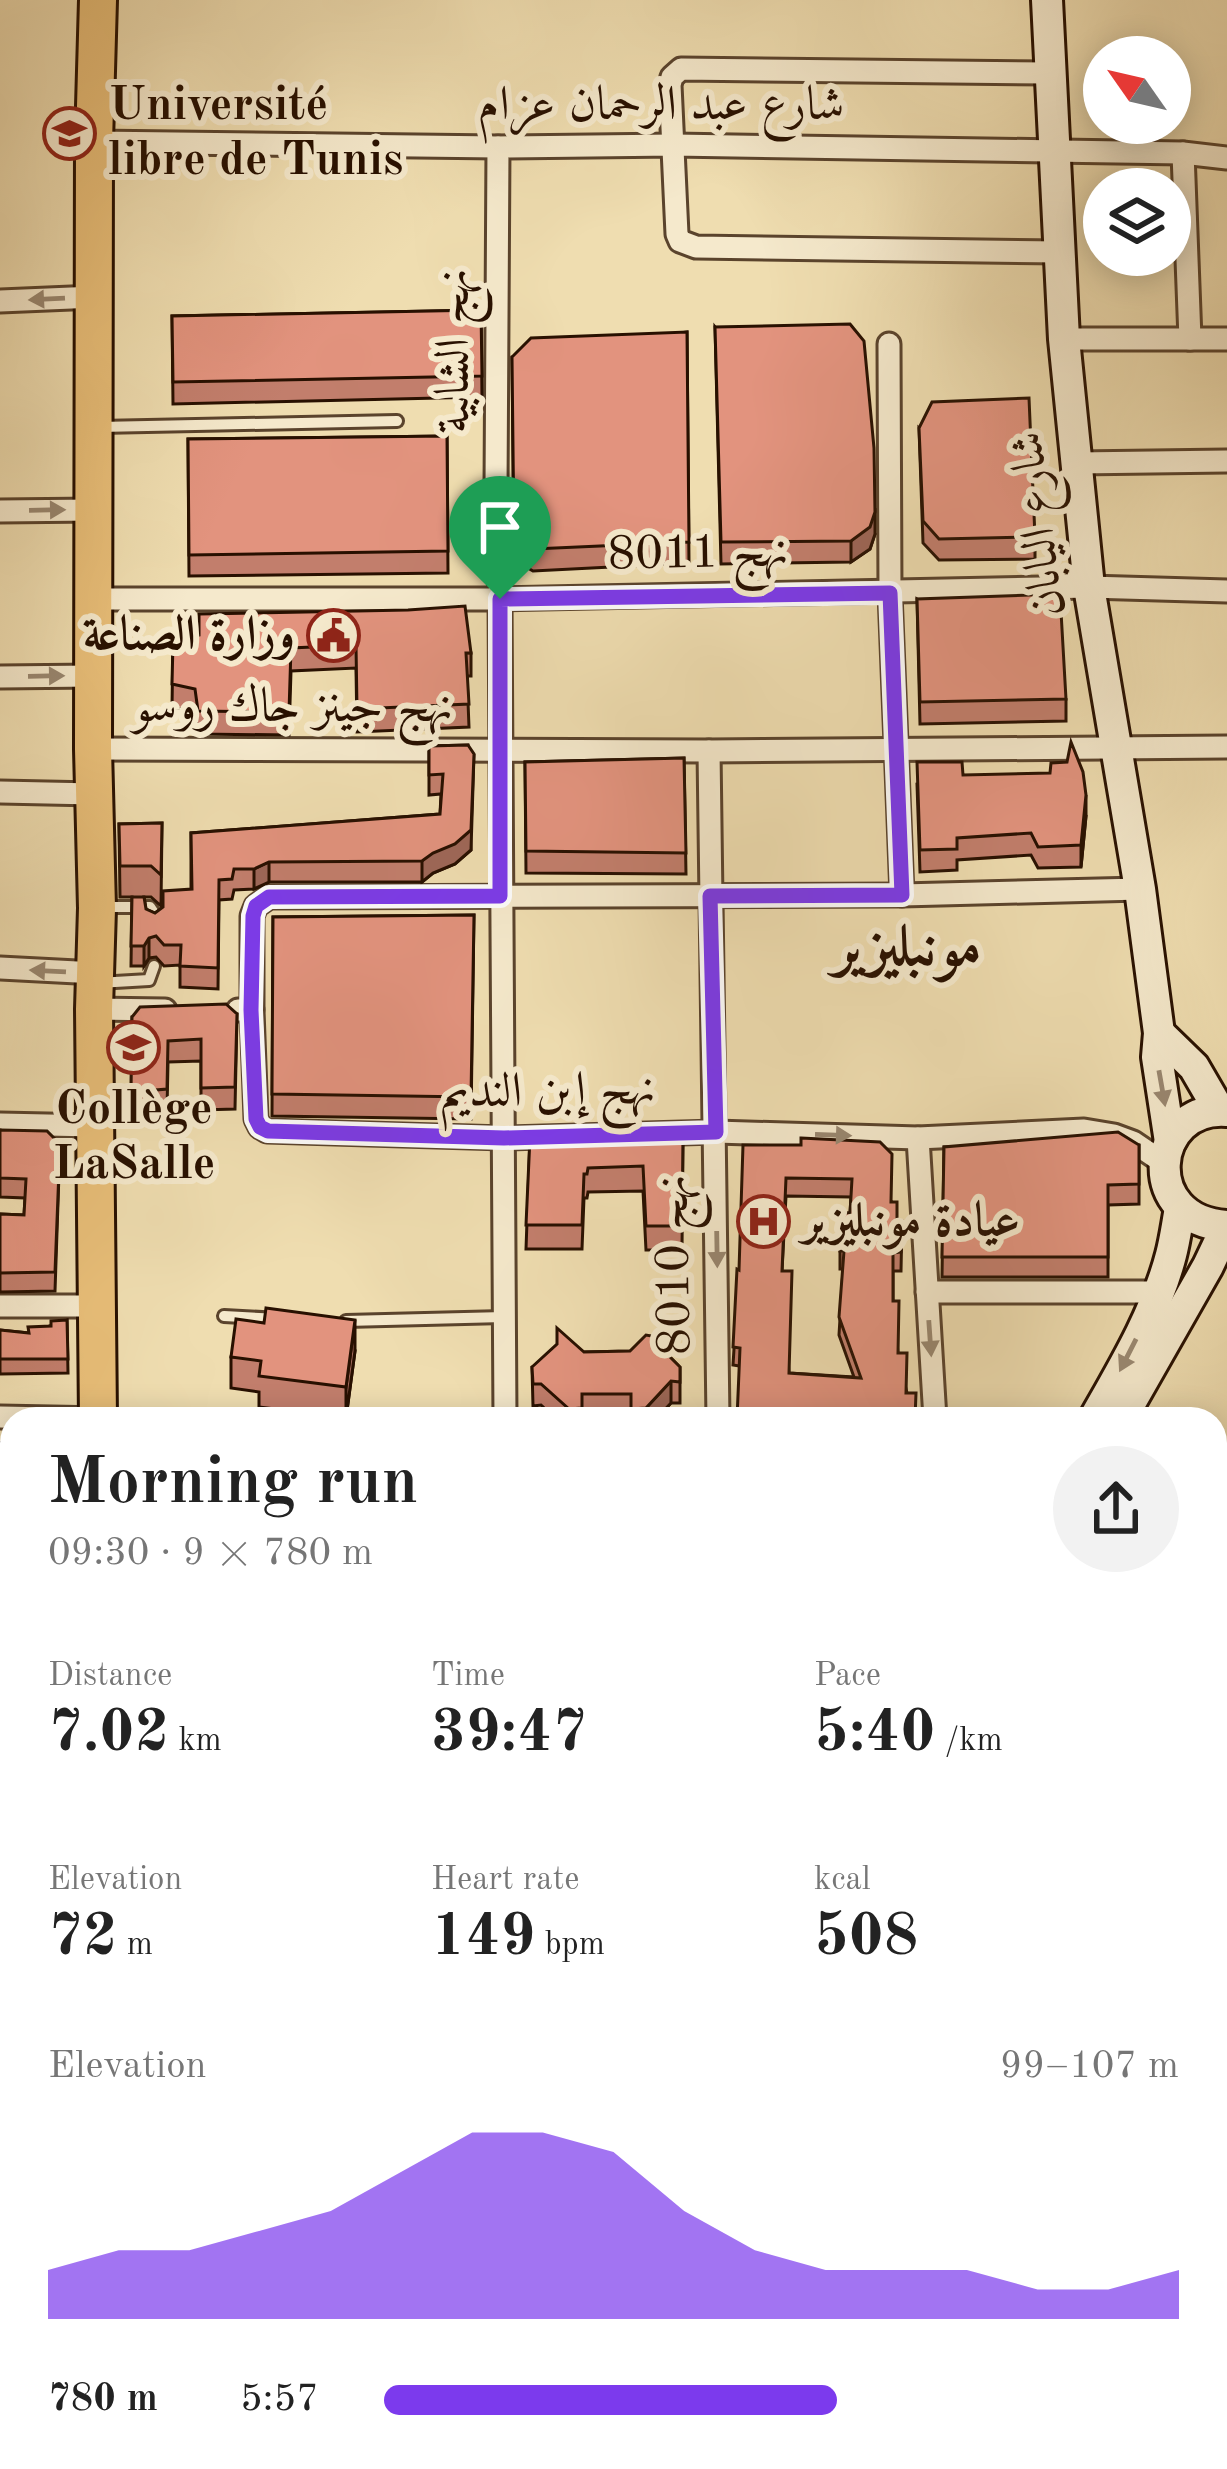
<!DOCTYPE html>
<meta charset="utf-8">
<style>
body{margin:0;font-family:"Old Standard TT",Amiri,serif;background:#f2f2f2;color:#222;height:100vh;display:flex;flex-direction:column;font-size:45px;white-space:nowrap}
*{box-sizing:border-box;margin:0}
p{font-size:39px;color:#767676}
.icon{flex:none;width:66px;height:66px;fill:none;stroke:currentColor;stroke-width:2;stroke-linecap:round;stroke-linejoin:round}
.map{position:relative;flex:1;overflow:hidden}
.details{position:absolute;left:0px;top:1407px;width:1227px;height:1062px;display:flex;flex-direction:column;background:#fff;border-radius:36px 36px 0 0;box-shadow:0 6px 30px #0003}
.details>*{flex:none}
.needle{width:78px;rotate:304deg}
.buttons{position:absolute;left:1083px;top:36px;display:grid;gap:24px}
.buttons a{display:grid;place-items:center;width:108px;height:108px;border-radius:50%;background:#fff;box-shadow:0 6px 30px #0003;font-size:60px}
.pin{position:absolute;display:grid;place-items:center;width:102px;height:102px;color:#fff;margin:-123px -51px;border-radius:50% 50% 50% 0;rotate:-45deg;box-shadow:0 0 12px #0007}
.pin .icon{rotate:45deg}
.round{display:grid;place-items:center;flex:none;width:126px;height:126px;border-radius:63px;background:#f2f2f2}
.overview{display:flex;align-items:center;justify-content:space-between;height:204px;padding:0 48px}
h1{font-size:66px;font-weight:600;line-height:90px}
.metrics{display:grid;grid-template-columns:repeat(3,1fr);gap:18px;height:204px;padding:12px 48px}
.metrics div{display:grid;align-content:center}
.metrics b{font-size:60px;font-weight:600}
.metrics small{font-size:33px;font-weight:400}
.metrics p{font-size:33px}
.chart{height:336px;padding:24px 48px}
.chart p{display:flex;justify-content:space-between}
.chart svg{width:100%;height:216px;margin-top:12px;fill:#7c3aed;opacity:.7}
ul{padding:0 48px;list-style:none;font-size:39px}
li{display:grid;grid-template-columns:192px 144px 1fr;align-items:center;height:90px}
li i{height:30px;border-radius:15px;background:#7c3aed}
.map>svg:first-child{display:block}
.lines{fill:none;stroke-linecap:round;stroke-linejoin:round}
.lane-casing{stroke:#5a432c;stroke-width:16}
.street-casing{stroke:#5a432c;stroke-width:27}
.secondary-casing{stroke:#281000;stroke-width:36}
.primary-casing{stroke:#281000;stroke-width:42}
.lane{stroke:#f5e9cc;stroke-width:10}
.street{stroke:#f5e9cc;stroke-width:21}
.secondary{stroke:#f5e9cc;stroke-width:30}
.primary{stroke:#e8be78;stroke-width:36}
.tram{stroke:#281000;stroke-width:3}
.wall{fill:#c27e6c;stroke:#281000;stroke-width:3;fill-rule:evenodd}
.shaded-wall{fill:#9e6758;stroke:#281000;stroke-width:3}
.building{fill:#e2937e;stroke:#281000;stroke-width:3;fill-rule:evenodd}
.oneway{fill:#998770}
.route-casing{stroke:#fff;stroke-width:24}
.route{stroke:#7c3aed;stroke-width:15}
.labels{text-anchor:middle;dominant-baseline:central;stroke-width:12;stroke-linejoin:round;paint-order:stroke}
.poi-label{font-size:48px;font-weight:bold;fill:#281000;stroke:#f5e9cc;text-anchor:start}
.street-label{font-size:48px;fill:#281000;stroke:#f5e9cc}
.district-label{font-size:60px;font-weight:bold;fill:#281000;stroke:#f5e9cc}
</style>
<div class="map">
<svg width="1227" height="2469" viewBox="0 0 1227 2469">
<rect width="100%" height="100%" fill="#efddb0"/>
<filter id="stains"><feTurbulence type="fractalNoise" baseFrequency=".00167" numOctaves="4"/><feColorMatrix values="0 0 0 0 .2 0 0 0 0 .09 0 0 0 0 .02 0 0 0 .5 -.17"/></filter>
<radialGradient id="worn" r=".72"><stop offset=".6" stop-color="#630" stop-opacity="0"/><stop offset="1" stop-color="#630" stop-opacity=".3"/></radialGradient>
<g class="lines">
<defs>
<g id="lane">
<path d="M99,427l298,-6"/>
<path d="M105,907h45l4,6v10"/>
<path d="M98,983l51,-3 5,-14"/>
<path d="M224,1316l55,3"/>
<path d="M346,1321l158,-4"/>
<path d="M1215,1672l12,8"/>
</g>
<g id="street">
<path d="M1048,73l-367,-4 -9,8 -2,8 7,149 3,7 16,6 364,5"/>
<path d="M94,142l404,5 176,-2 509,8 44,5"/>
<path d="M498,147l-2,341 4,111 5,820"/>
<path d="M1183,153l7,186"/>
<path d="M0,301l95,-4"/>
<path d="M1064,339h163"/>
<path d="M889,344l1,249 12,302 238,-6"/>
<path d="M1077,463l150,-2"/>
<path d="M0,511l94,-1"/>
<path d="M93,599h407l589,-12 138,4"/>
<path d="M0,677l93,-1"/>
<path d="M93,749l616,2 518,-4"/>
<path d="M709,751l9,668"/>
<path d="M0,792l94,2"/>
<path d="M0,968l96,5"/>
<path d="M94,1009l71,1"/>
<path d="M238,1010h14v-94l4,-10 13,-9 633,-2"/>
<path d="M252,1010l4,109 4,8 7,4 237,7 212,-6 202,6 166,-8 30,5 19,7 31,21"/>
<path d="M0,1124l95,2"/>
<path d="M918,1138l17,281"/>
<path d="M927,1292h231"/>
<path d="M0,1306h97"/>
<path d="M0,1417l104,2"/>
<path d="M1215,1871l12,5"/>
<path d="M0,1896l12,6"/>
<path d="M0,1995l12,-1"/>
<path d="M0,2098l12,-24"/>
<path d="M0,2308l12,5"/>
<path d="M1215,2423l12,7"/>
<path d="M813,2469l6,-12"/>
<path d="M1044,2469l7,-12"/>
</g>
<g id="secondary">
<path d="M1047,0l17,339 25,248 51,302 19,144 -2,24 13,85"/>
<path d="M1159,1033l35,34 25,43"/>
<path d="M1094,1419c29,-51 62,-106 77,-164 4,-15 6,-31 9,-47"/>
<path d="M1121,1419l87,-153 19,-40c-89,-5 -77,-121 0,-115"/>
<path d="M197,2457l4,12"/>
<path d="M560,2469l6,-12"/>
</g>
<g id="primary">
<path d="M98,0l-4,142 -1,607 4,159 -3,101 4,410"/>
<path d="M0,1462h12"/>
<path d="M1215,1923l12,6"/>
</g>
</defs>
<!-- lane casing -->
<use href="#lane" class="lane-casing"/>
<!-- street casing -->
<use href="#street" class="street-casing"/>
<!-- secondary casing -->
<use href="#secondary" class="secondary-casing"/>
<!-- primary casing -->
<use href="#primary" class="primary-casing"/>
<!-- lane -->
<use href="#lane" class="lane"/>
<!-- street -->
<use href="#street" class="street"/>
<!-- secondary -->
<use href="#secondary" class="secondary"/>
<!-- primary -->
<use href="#primary" class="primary"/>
<!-- tram -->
<g class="tram">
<path d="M1215,1972l12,6"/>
<path d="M0,1988l12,-1"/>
</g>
</g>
<!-- wall -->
<g class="wall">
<path d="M481,310l1,87 -309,7 -1,-88z"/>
<path d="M715,327l160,207 -5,15 -19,13 -130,2z"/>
<path d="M687,332l2,231 -156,8 -19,-11 -2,-203z"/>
<path d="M919,428l116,109v22l-96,1 -16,-17z"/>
<path d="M447,436l1,137 -259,3 -1,-137z"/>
<path d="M917,599l149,100v22l-146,3z"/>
<path d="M199,635l272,18v23h-4l2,51 -112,5 -1,-64 -65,3 -2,64 -91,-1 -3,-22 -23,-5 1,-65z"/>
<path d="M468,745l3,105 -16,14 -22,9 -11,9h-153l-15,7 -20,1 -2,9 -13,1 -1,89 -38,-2v-22l-16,1 -8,-9 -7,1 -5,8h-13l1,-69h-12l-1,-73 43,-1 -1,83 -10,-9h-7l2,12 9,4 36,-24v-56l249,-19 1,-20 -12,1v-49z"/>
<path d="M684,758l2,116 -160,-1 -1,-111z"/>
<path d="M963,775l123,41 -5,51 -43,1 -7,-13 -74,5v10l-37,2 -3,-88z"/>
<path d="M474,915l-3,204 -199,-3 1,-199z"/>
<path d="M237,1014l-2,95 -34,1v-49l-33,1 -1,48 -36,3 1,-96z"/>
<path d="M0,1130l60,14 -5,147 -55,1v-78l24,1 1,-17 -25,-1z"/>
<path d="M683,1136l-1,114h-36l-3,-59 -55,1 -1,6h-3l-2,51h-56l4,-112z"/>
<path d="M801,1145l91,57 5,18 5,1 -1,50h-8v30l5,52 9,40 -174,-28 6,-95zM786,1196l65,1 -1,16h-10v56h3l-4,66 15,42 -65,-4 -7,-102z"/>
<path d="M1139,1145v59l-31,1v72h-166l2,-130z"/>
<path d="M67,1320l1,53 -68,1v-44l29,3z"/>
<path d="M658,1345l22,22v36h-9l-15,16h-25v-4h-49v4h-26l-15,-14 -8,1 -1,-39 52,-15 46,-1z"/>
<path d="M355,1351l-9,67 -87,-11v-15l-28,-4v-31z"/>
<rect x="0" y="1540" width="12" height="73"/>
<path d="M1227,1770v74l-12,-6v-66z"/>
<path d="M12,1795v91l-4,-3v-19l-5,-1v-24z"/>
<path d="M0,1905l12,2v33h-2l-2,16 -8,-1z"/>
<path d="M12,2091v46l-12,-6v-16z"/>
<path d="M0,2208l8,5 4,-2v85l-12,-8z"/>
<path d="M1215,2231l12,5v60l-10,-5z"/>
<path d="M1215,2313l12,7v89l-12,-6z"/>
<path d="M0,2314l12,6v133l-7,-3 -4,7z"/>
<path d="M1215,2428l12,6v35h-4l-23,-12h15z"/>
<path d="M40,2457h109l25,12h-110z"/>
<path d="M235,2457h52l3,12h-52z"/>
<path d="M298,2457h149l24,12h-149z"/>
<path d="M471,2457h71l-6,12h-43z"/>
<path d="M975,2457h43l-6,12h-13z"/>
<path d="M1168,2457h30l-6,12z"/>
</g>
<!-- shaded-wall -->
<g class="shaded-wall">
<path d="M875,512v22l-5,15 -19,13v-21z"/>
<path d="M474,754l-3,96 -16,14 -22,9 -11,9v-21z"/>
<path d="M1086,795v21l-5,51v-22z"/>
<path d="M269,862v20l-15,7v-20z"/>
<path d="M149,938v20l-5,8v-20z"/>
<path d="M355,1320v31l-9,67v-31z"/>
<path d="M671,1381v22l-15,16h-10v-11z"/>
<path d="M8,1803v26l-8,15v-26z"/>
<path d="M12,2028v16l-12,21v-16z"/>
<path d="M5,2431v19l-4,7v-19z"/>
<path d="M533,2457h9l-6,12h-3z"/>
<path d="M1010,2457h8l-6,12h-2z"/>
</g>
<!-- building -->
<g class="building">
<path d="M481,310l1,66 -309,6 -1,-66z"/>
<path d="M850,324l14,17 10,107 1,64 -5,15 -19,14 -130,1 -6,-215z"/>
<path d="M687,332l2,210 -156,7 -19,-10 -2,-182 19,-19z"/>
<path d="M1029,398l6,139 -96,2 -16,-18 -4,-93 13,-26z"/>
<path d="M447,436l1,115 -259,4 -1,-116z"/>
<path d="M1060,594l6,105 -146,3 -3,-103z"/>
<path d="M465,606l6,47h-5l3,51 -112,5 -1,-64 -65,3 -2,64 -91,-1 -3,-22 -23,-5 1,-42 26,-7v-21l209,-4z"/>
<path d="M1071,742l12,30 3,23 -5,50 -43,2 -7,-14 -74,5v11l-37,1 -3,-88h45l1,13 87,-2 1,-10 16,-1z"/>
<path d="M468,745l6,9 -3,76 -16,14 -22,9 -11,8 -153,1 -15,7h-20l-2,10 -13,1 -1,88 -38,-2 1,-21h-17l-8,-9 -7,2 -5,8h-13l1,-49h12l2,12 9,4 8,-6v-16l29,-2 -1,-56 249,-19 3,-40 -14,1v-29z"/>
<path d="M684,758l2,95 -160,-2 -1,-89z"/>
<path d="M162,823l-1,52 -10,-9h-31l-1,-42z"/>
<path d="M474,915l-3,182 -199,-3 1,-177z"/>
<path d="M226,1004l11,10 -2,73 -34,1v-49l-33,2 -1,48 -36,3 1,-75 8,-10z"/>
<path d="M0,1130l47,1 13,13 -5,128 -55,1v-59l24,1 2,-36 -26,-1z"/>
<path d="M1118,1132l21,13v39l-31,1v72h-166l2,-110z"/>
<path d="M683,1136l-1,90h-36l-3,-60 -55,2 -1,6h-3l-2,51h-56l4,-88z"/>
<path d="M801,1138l79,4 12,12 -1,48h6v18l5,1 -1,31 -8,1v48h6l-1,52h9l-1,40h10l-1,26h-178l3,-71 -7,-1 4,-78 2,1 4,-125h58zM786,1178l66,1 -2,34h-10v38h4l-5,66 22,61 -72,-5 3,-102h-10z"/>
<path d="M266,1308l89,12 -9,67 -87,-11 2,-15 -30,-4 5,-38 28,4z"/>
<path d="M67,1320l1,39h-68v-29l29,3 -1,-6 23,-1v-5z"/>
<path d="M557,1328l27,24 46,-1 16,-16 12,2v8l22,22v15l-9,-1 -25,27 -15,1v-15h-49v14l-13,1 -28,-25h-8l-1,-17 25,-23z"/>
<rect x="0" y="1540" width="12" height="44"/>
<path d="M1227,1770v55l-12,-6v-47z"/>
<path d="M0,1793l12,2v65l-4,-3v-20h-5l5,-34 -8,15z"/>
<path d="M0,1905l12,2v23l-2,-1 -2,16 -8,-1z"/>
<path d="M1,1995l11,6v27l-12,21z"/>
<path d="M12,2091v29l-12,-5z"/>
<path d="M0,2208l8,5 4,-2v65l-12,-7z"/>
<path d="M1215,2231l12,5v34l-10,-6 -2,4z"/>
<path d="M1215,2313l12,7v63l-12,-6z"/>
<path d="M0,2314l12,6v114l-7,-3 -4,7z"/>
<path d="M1215,2428l12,6v26l-12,-7z"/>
<path d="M78,2457h71l25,12h-73z"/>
<path d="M242,2457h45l3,12h-45z"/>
<path d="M353,2457h94l24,12h-94z"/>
<path d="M614,2457h124l24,12h-155z"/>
<path d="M837,2457h73l9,5h13l15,7h-116z"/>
<path d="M1069,2457h2l25,12h-33z"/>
</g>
<!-- one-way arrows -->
<defs><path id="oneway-solid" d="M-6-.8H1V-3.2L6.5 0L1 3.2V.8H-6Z" transform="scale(3)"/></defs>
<g class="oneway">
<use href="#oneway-solid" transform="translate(47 299) rotate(177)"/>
<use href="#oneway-solid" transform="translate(47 510) rotate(-1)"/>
<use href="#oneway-solid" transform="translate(46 676) rotate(-1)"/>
<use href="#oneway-solid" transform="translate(48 971) rotate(-177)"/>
<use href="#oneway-solid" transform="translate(1162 1088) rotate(80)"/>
<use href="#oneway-solid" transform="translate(833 1135) rotate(2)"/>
<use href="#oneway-solid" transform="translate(717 1249) rotate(89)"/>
<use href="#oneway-solid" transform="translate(930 1338) rotate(86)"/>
<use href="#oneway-solid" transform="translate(1128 1355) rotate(117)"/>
</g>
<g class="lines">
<defs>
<path id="route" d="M890,593l12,302 -192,1 6,236 -212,6 -236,-7 -8,-4 -4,-8 -5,-109 2,-94 3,-10 13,-9 231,-1v-297z"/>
</defs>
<!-- route casing -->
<use href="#route" class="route-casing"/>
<!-- route -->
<use href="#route" class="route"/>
</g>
<!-- icons -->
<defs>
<symbol id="university-ring" viewBox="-11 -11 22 22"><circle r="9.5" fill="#f5e9cc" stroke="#8f2418" stroke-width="1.5"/><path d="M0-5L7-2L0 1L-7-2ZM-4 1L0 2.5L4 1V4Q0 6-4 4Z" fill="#8f2418"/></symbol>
<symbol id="civic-ring" viewBox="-11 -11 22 22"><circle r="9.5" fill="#f5e9cc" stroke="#8f2418" stroke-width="1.5"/><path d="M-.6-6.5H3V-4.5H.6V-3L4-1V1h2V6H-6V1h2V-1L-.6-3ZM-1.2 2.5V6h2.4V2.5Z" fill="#8f2418"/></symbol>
<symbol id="hospital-ring" viewBox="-11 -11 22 22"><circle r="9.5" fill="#f5e9cc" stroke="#8f2418" stroke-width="1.5"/><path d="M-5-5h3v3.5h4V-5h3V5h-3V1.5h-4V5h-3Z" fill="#8f2418"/></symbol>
</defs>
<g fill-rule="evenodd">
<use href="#university-ring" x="40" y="104" width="59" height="59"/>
<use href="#civic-ring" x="304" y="606" width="59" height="59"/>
<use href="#university-ring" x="104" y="1018" width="59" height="59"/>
<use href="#hospital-ring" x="734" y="1192" width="59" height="59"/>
</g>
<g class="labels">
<!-- poi labels -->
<g class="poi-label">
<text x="108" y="106">Université<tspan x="108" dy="55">libre de Tunis</tspan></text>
<text x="295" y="636" text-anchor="end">وزارة الصناعة</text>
<text x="134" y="1110" text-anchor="middle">Collège<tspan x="134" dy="55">LaSalle</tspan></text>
<text x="802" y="1222">عيادة مونبليزير</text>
</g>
<!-- street labels -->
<g class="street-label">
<text x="661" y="106">شارع عبد الرحمان عزام</text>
<text transform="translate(455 351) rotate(-90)">نهج الشابية</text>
<text transform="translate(1039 524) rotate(-97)">شارع اليابان</text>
<text transform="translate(698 554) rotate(-1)">نهج 8011</text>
<text x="293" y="708">نهج جينز جاك روسو</text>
<text transform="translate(548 1092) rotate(-1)">نهج إبن النديم</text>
<text transform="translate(675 1265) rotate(-91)">نهج 8010</text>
</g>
<!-- district labels -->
<g class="district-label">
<text x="907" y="949">مونبليزير</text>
</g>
</g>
<rect width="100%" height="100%" filter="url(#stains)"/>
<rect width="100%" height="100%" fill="url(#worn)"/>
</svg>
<div class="buttons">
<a><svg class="needle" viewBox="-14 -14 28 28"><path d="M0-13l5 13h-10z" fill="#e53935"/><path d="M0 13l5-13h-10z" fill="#767676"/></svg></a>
<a><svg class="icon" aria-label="layers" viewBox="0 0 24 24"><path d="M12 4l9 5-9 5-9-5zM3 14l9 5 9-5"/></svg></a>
</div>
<div class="pin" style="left:500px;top:599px;background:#1e9e55"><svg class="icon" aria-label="arrive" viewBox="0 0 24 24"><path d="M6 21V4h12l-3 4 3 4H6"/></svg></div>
<section class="details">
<div class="overview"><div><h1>Morning run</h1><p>09:30 · 9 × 780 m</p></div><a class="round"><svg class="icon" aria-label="share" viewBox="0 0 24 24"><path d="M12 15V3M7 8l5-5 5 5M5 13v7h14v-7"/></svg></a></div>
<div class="metrics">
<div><p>Distance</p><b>7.02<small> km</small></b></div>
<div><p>Time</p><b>39:47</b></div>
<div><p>Pace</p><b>5:40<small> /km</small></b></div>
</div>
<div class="metrics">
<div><p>Elevation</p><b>72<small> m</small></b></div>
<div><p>Heart rate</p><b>149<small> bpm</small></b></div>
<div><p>kcal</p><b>508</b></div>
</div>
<div class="chart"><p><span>Elevation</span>99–107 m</p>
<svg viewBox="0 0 160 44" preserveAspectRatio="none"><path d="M0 44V34L10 30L20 30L30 26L40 22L50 14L60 6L70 6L80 10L90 22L100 30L110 34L120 34L130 34L140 38L150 38L160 34V44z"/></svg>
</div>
<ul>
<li><b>780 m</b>5:57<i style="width:57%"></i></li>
</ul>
</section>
</div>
